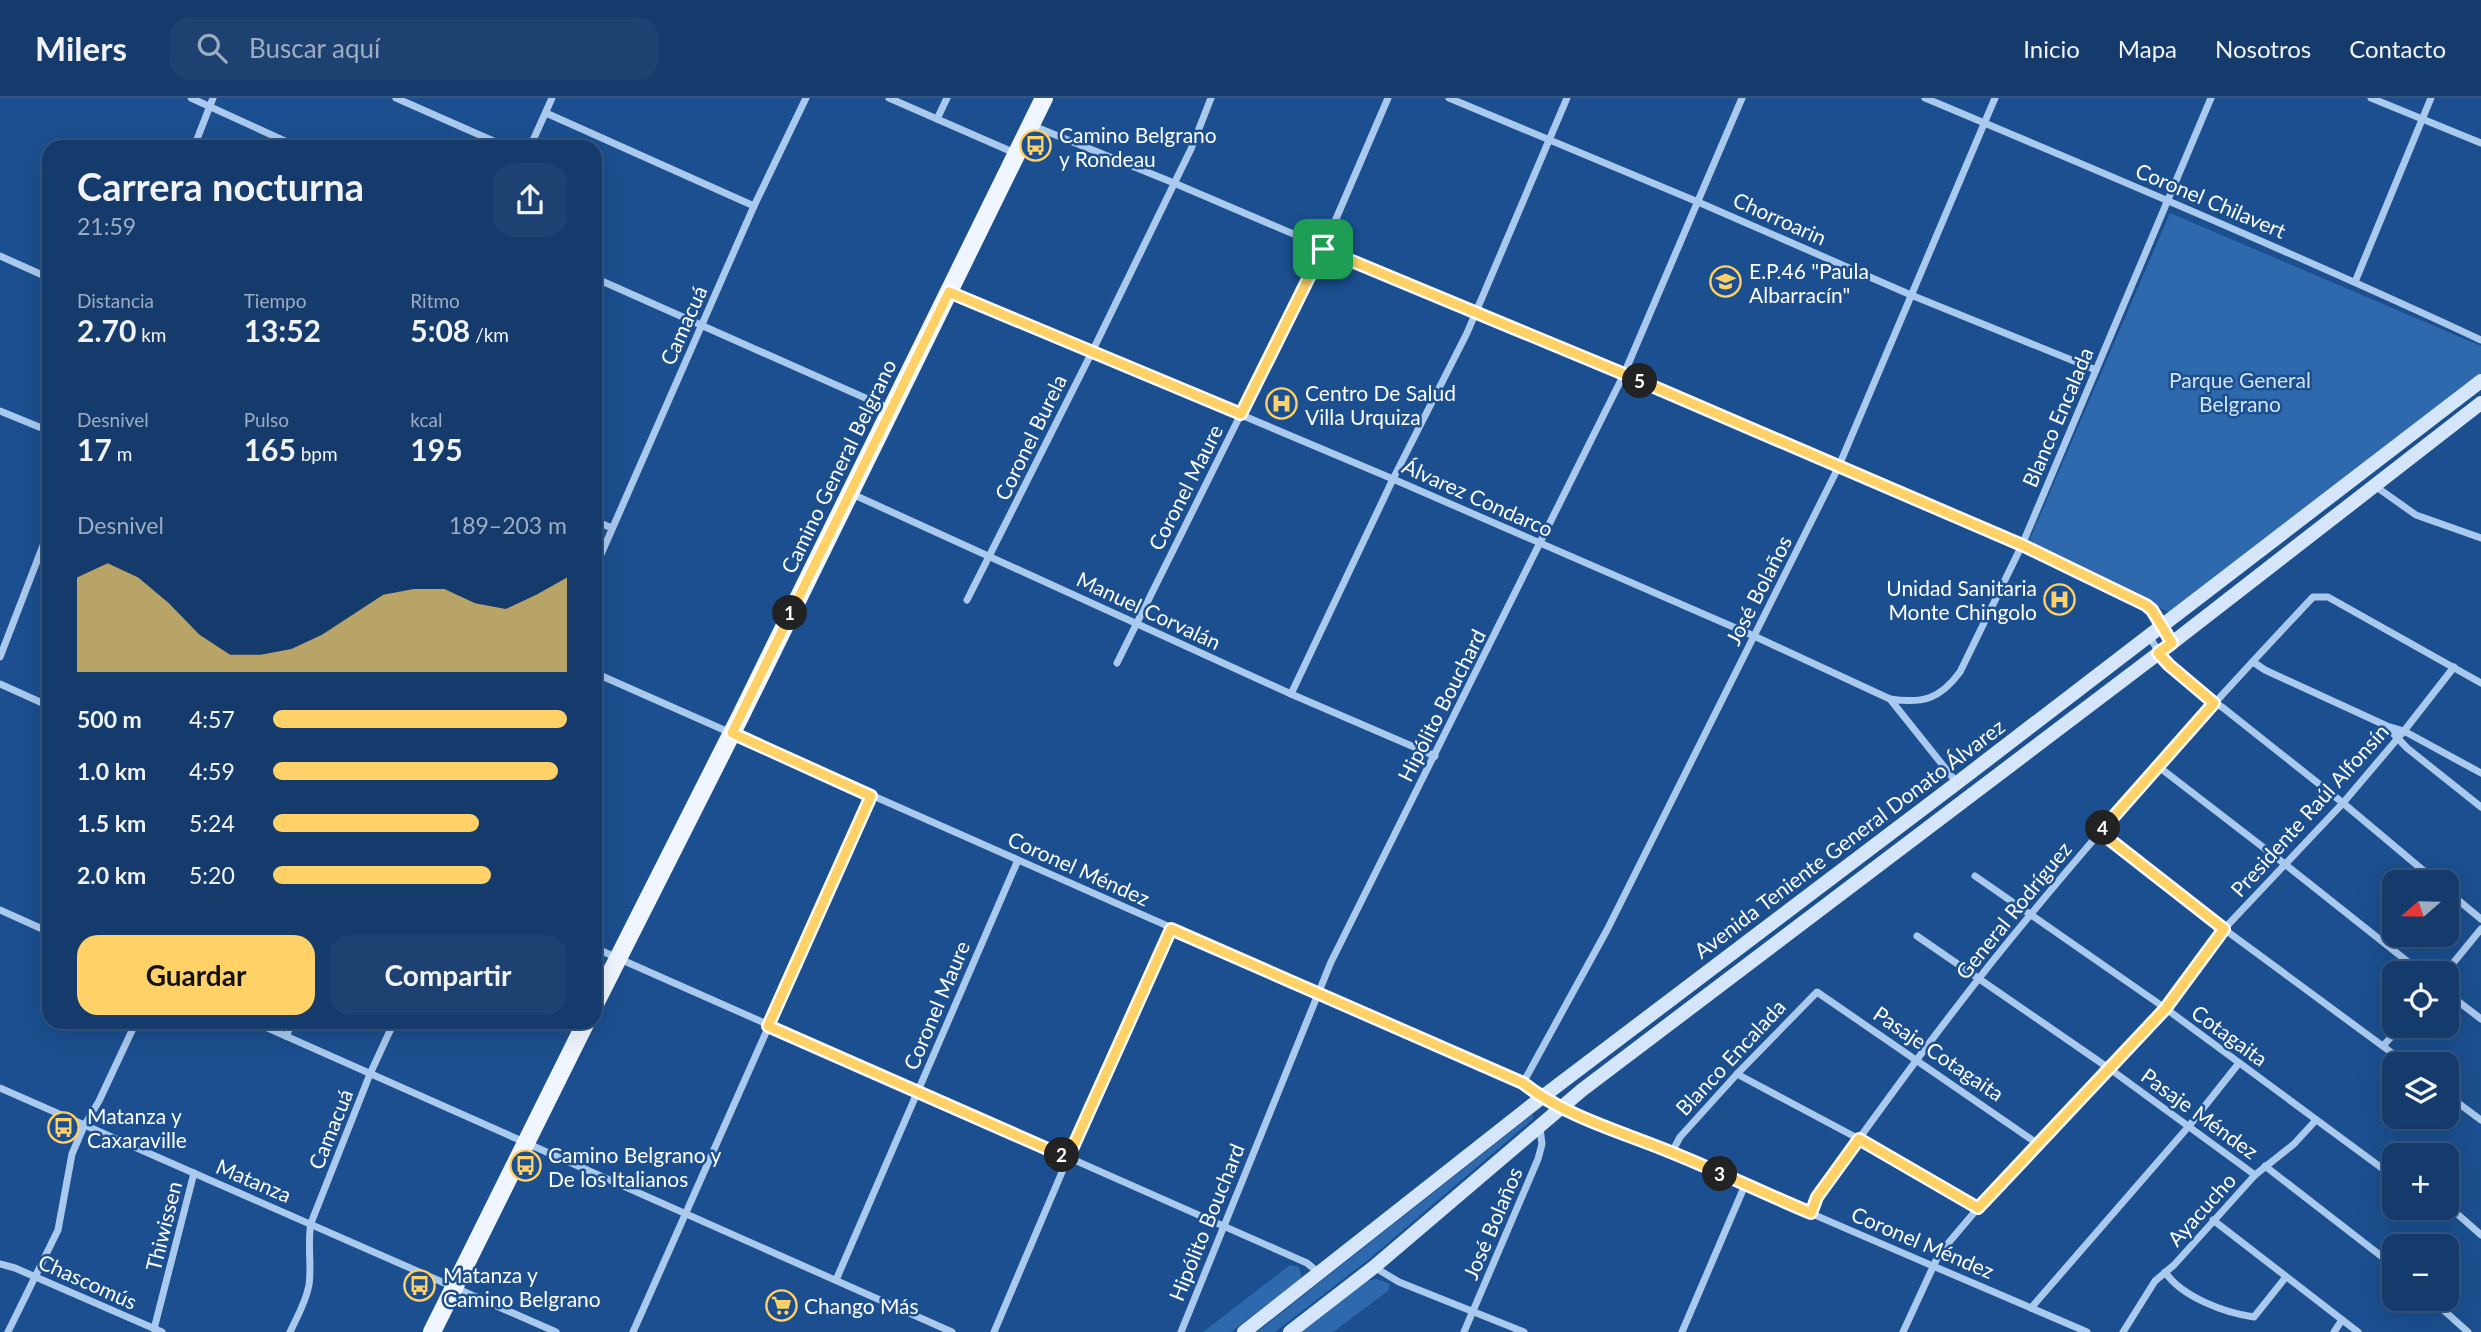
<!DOCTYPE html>
<html lang="es">
<meta charset="utf-8">
<style>
body{margin:0;font-family:Lato,sans-serif;background:#1d4271;color:#f1f3f6;height:100vh;display:flex;flex-direction:column;font-size:26px;white-space:nowrap}
*{box-sizing:border-box;margin:0}
p{font-size:23px;color:#9dadc1}
.icon{flex:none;width:38px;height:38px;fill:none;stroke:currentColor;stroke-width:2;stroke-linecap:round;stroke-linejoin:round}
.map{position:relative;flex:1;overflow:hidden}
.panel{position:absolute;left:42px;top:42px;width:560px;height:889px;display:flex;flex-direction:column;background:#143b6b;border-radius:21px;box-shadow:0 7px 28px #0002,0 0 0 2px #33557e}
.panel>*{flex:none}
.needle{width:46px;rotate:250deg}
.fabs{position:absolute;left:2382px;top:772px;display:grid;gap:14px}
.fabs a{display:grid;place-items:center;width:77px;height:77px;border-radius:14px;background:#143b6b;box-shadow:0 7px 28px #0002,0 0 0 2px #33557e;font-size:35px}
.pin{position:absolute;display:grid;place-items:center;width:60px;height:60px;color:#fff;margin:-30px;border-radius:14px;box-shadow:0 4px 10px #0006}
.km{position:absolute;width:35px;height:35px;margin:-18px;border-radius:50%;background:#222;color:#fff;font-size:19px;line-height:35px;text-align:center}
.round{display:grid;place-items:center;flex:none;width:74px;height:74px;border-radius:21px;background:#1d4271}
.overview{display:flex;align-items:center;justify-content:space-between;height:119px;padding:0 35px}
h1{font-size:38px;font-weight:700;line-height:52px}
.stats{display:grid;grid-template-columns:repeat(3,1fr);gap:10px;height:119px;padding:7px 35px}
.stats div{display:grid;align-content:center}
.stats b{font-size:30px;font-weight:700}
.stats small{font-size:19px;font-weight:400}
.stats p{font-size:19px}
.chart{height:196px;padding:14px 35px}
.chart p{display:flex;justify-content:space-between}
.chart svg{width:100%;height:126px;margin-top:7px;fill:#ffd166;opacity:.7}
.action{display:flex;gap:14px;margin-top:auto;padding:14px 35px}
.action a{flex:1;height:80px;border-radius:21px;background:#ffd166;color:#111;font-size:28px;font-weight:700;line-height:80px;text-align:center}
.action a+a{background:#1d4271;color:#f1f3f6}
ul{padding:0 35px;list-style:none;font-size:23px}
li{display:grid;grid-template-columns:112px 84px 1fr;align-items:center;height:52px}
li i{height:18px;border-radius:9px;background:#ffd166}
header{display:flex;align-items:center;gap:42px;box-sizing:border-box;height:98px;padding:0 35px;background:#143b6b;border-bottom:2px solid #33557e}
header strong{font-size:33px}
nav{display:flex;gap:38px;margin-inline-start:auto;font-size:24px}
.search{width:490px;height:63px;background:#1d4271;display:flex;align-items:center;gap:18px;box-sizing:border-box;padding:0 24px;border-radius:21px;color:#9dadc1;font-size:26px}
.map>svg:first-child{display:block}
.green{fill:#2e69ad}
.lines{fill:none;stroke-linecap:round;stroke-linejoin:round}
.street{stroke:#a9c9ee;stroke-width:7}
.secondary{stroke:#d6e6fa;stroke-width:14}
.primary{stroke:#f0f6ff;stroke-width:18}
.route-casing{stroke:#fff;stroke-width:14}
.route{stroke:#ffd166;stroke-width:9}
.labels{text-anchor:middle;dominant-baseline:central;stroke-width:5;stroke-linejoin:round;paint-order:stroke}
.poi-label{font-size:21px;fill:#fff;stroke:#1b4f8f;text-anchor:start}
.street-label{font-size:21px;fill:#fff;stroke:#1b4f8f}
.park-label{font-size:21px;fill:#cfe3fa;stroke:#1b4f8f}
</style>
<header>
<strong>Milers</strong>
<div class="search"><svg class="icon" aria-label="search" viewBox="0 0 24 24"><circle cx="10" cy="10" r="6"/><path d="M15 15l6 6"/></svg>Buscar aquí</div>
<nav><a>Inicio</a><a>Mapa</a><a>Nosotros</a><a>Contacto</a></nav>
</header>
<div class="map">
<svg width="2481" height="1234" viewBox="0 0 2481 1234">
<rect width="100%" height="100%" fill="#1b4f8f"/>
<!-- green -->
<g class="green">
<path d="M2170,115l311,133v30l-311,237 -141,-72z"/>
<path d="M1533,1016v5l-165,141 -93,72h-18z"/>
<path d="M1290,1167l9,2 3,11 -71,54h-28z"/>
<path d="M1377,1181l13,5 -2,7 -55,41h-34l66,-51z"/>
</g>
<g class="lines">
<!-- street -->
<g class="street">
<path d="M191,0l107,49"/>
<path d="M396,0l111,49"/>
<path d="M889,0l128,56"/>
<path d="M1449,0l249,104 213,93 185,75"/>
<path d="M1925,0c186,78 373,157 556,242"/>
<path d="M2371,0l110,45"/>
<path d="M546,15l208,93"/>
<path d="M937,21l10,-21"/>
<path d="M1031,27l143,58 848,362 124,60 6,5 20,33"/>
<path d="M194,49l19,-49"/>
<path d="M530,49l22,-49"/>
<path d="M0,158l49,22"/>
<path d="M595,180l295,131"/>
<path d="M2355,184l76,-184"/>
<path d="M950,194l443,187 361,157 136,63 67,84"/>
<path d="M0,313l49,20"/>
<path d="M2375,388l41,29 65,23"/>
<path d="M850,395l441,201 144,62"/>
<path d="M595,423l17,7"/>
<path d="M595,470l159,-362 52,-108"/>
<path d="M967,502l125,-248 99,-203 20,-51"/>
<path d="M2149,538c16,28 43,57 73,71l121,96 94,79"/>
<path d="M0,559l49,-127"/>
<path d="M2253,564l12,8 122,56 17,5 77,42"/>
<path d="M1117,565l206,-414 65,-151"/>
<path d="M595,575l928,410c44,35 102,48 153,71 136,61 274,119 411,178"/>
<path d="M0,586l49,22"/>
<path d="M1291,596l102,-215 74,-146 100,-235"/>
<path d="M1890,601c33,5 50,0 70,-27l62,-127 189,-447"/>
<path d="M2387,629l20,21 74,59"/>
<path d="M2159,669l127,98 136,108"/>
<path d="M2100,734l124,97 183,135"/>
<path d="M1975,778l190,132 229,169"/>
<path d="M2446,792l35,29"/>
<path d="M0,812l49,22"/>
<path d="M1917,838l193,133 145,106"/>
<path d="M595,850l712,315 12,10"/>
<path d="M2445,875l36,-44"/>
<path d="M2446,894l35,27"/>
<path d="M254,924l698,310"/>
<path d="M286,938l7,-14"/>
<path d="M2383,948l18,-20"/>
<path d="M1737,976l122,65 119,69"/>
<path d="M1523,985l84,-153 231,-462 157,-370"/>
<path d="M0,990l556,244"/>
<path d="M2446,996l35,26"/>
<path d="M1672,1054l8,-15 57,-63 80,-82 221,152"/>
<path d="M2265,1068l129,100"/>
<path d="M2446,1106l35,31"/>
<path d="M1811,1115l6,-16c69,-96 138,-192 214,-283 90,-109 185,-214 282,-317h15l153,86"/>
<path d="M2213,1122l145,112"/>
<path d="M0,1166l15,4 147,64"/>
<path d="M1374,1169l25,15 125,50"/>
<path d="M2165,1174c17,25 60,41 89,45l32,-40"/>
<path d="M836,1182l182,-420"/>
<path d="M2430,1200l38,34"/>
<path d="M2031,1210l158,-182 50,-63"/>
<path d="M154,1231l40,-156"/>
<path d="M8,1234l50,-102 14,-76 12,-28 15,-25 37,-79"/>
<path d="M290,1234c7,-15 16,-30 19,-47 3,-20 -2,-41 2,-62l59,-149 24,-52"/>
<path d="M633,1234l238,-536"/>
<path d="M994,1234l74,-174 103,-229"/>
<path d="M1181,1234l150,-370 293,-588 118,-276"/>
<path d="M1464,1234l74,-173 4,-15 -2,-16"/>
<path d="M1682,1234l63,-147"/>
<path d="M1903,1234l36,-78 39,-46 187,-200 59,-79 119,-126 61,-72 50,-64"/>
<path d="M2123,1234l32,-51 19,-16 81,-90 39,-31 22,-24"/>
<path d="M2334,1234l8,-12"/>
</g>
<!-- secondary -->
<g class="secondary">
<path d="M1244,1234l297,-234 416,-315 524,-402"/>
<path d="M1290,1234l84,-65 208,-177 590,-447 309,-240"/>
</g>
<!-- primary -->
<g class="primary">
<path d="M595,906l146,-289 303,-617"/>
<path d="M432,1234l154,-310"/>
</g>
</g>
<g class="lines">
<defs>
<path id="route" d="M1323,151l301,125 398,171 124,60 6,5 20,33 -14,10 11,12 45,38 -114,129 124,97 -59,80 -187,199 -119,-69 -42,58 -6,16c-48,-20 -95,-43 -143,-62 -49,-20 -104,-35 -145,-68l-352,-154 -103,229 -300,-132 103,-230 -139,-63 217,-441 292,122z"/>
</defs>
<!-- route casing -->
<use href="#route" class="route-casing"/>
<!-- route -->
<use href="#route" class="route"/>
</g>
<!-- icons -->
<defs>
<symbol id="bus-ring" viewBox="-11 -11 22 22"><circle r="9.5" fill="#1b4f8f" stroke="#ffd166" stroke-width="1.5"/><path d="M-5-6H5V4H4V6H2V4H-2V6H-4V4H-5ZM-3.5-4V0h7V-4ZM-3.5 1.2v1.5H-2V1.2ZM2 1.2v1.5H3.5V1.2Z" fill="#ffd166"/></symbol>
<symbol id="school-ring" viewBox="-11 -11 22 22"><circle r="9.5" fill="#1b4f8f" stroke="#ffd166" stroke-width="1.5"/><path d="M0-5L7-2L0 1L-7-2ZM-4 1L0 2.5L4 1V4Q0 6-4 4Z" fill="#ffd166"/></symbol>
<symbol id="hospital-ring" viewBox="-11 -11 22 22"><circle r="9.5" fill="#1b4f8f" stroke="#ffd166" stroke-width="1.5"/><path d="M-5-5h3v3.5h4V-5h3V5h-3V1.5h-4V5h-3Z" fill="#ffd166"/></symbol>
<symbol id="supermarket-ring" viewBox="-11 -11 22 22"><circle r="9.5" fill="#1b4f8f" stroke="#ffd166" stroke-width="1.5"/><path d="M-6-5.5h2.5l.6 2H6L4.5 2H-2.5L-4.4-4H-6ZM-1.5 3.2a1.3 1.3 0 1 0 .1 0ZM3 3.2a1.3 1.3 0 1 0 .1 0Z" fill="#ffd166"/></symbol>
</defs>
<g fill-rule="evenodd">
<use href="#bus-ring" x="1018" y="30" width="35" height="35"/>
<use href="#school-ring" x="1708" y="166" width="35" height="35"/>
<use href="#hospital-ring" x="1264" y="288" width="35" height="35"/>
<use href="#hospital-ring" x="2042" y="484" width="35" height="35"/>
<use href="#bus-ring" x="46" y="1012" width="35" height="35"/>
<use href="#bus-ring" x="508" y="1050" width="35" height="35"/>
<use href="#bus-ring" x="402" y="1170" width="35" height="35"/>
<use href="#supermarket-ring" x="764" y="1190" width="35" height="35"/>
</g>
<g class="labels">
<!-- poi labels -->
<g class="poi-label">
<text x="1059" y="36">Camino Belgrano<tspan x="1059" dy="24">y Rondeau</tspan></text>
<text x="1749" y="172">E.P.46 "Paula<tspan x="1749" dy="24">Albarracín"</tspan></text>
<text x="1305" y="294">Centro De Salud<tspan x="1305" dy="24">Villa Urquiza</tspan></text>
<text x="2037" y="489" text-anchor="end">Unidad Sanitaria<tspan x="2037" dy="24">Monte Chingolo</tspan></text>
<text x="87" y="1017">Matanza y<tspan x="87" dy="24">Caxaraville</tspan></text>
<text x="548" y="1056">Camino Belgrano y<tspan x="548" dy="24">De los Italianos</tspan></text>
<text x="443" y="1176">Matanza y<tspan x="443" dy="24">Camino Belgrano</tspan></text>
<text x="804" y="1207">Chango Más</text>
</g>
<!-- street labels -->
<g class="street-label">
<text transform="translate(2211 102) rotate(23)">Coronel Chilavert</text>
<text transform="translate(1780 120) rotate(24)">Chorroarin</text>
<text transform="translate(683 227) rotate(-66)">Camacuá</text>
<text transform="translate(2057 319) rotate(-67)">Blanco Encalada</text>
<text transform="translate(1030 339) rotate(-64)">Coronel Burela</text>
<text transform="translate(838 368) rotate(-64)">Camino General Belgrano</text>
<text transform="translate(1185 389) rotate(-63)">Coronel Maure</text>
<text transform="translate(1478 399) rotate(24)">Álvarez Condarco</text>
<text transform="translate(1758 492) rotate(-63)">José Bolaños</text>
<text transform="translate(1149 512) rotate(25)">Manuel Corvalán</text>
<text transform="translate(1441 607) rotate(-63)">Hipólito Bouchard</text>
<text transform="translate(2309 712) rotate(-48)">Presidente Raúl Alfonsín</text>
<text transform="translate(1849 740) rotate(-37)">Avenida Teniente General Donato Álvarez</text>
<text transform="translate(1079 770) rotate(24)">Coronel Méndez</text>
<text transform="translate(2013 812) rotate(-51)">General Rodríguez</text>
<text transform="translate(936 907) rotate(-67)">Coronel Maure</text>
<text transform="translate(2230 937) rotate(36)">Cotagaita</text>
<text transform="translate(1939 955) rotate(34)">Pasaje Cotagaita</text>
<text transform="translate(1730 959) rotate(-47)">Blanco Encalada</text>
<text transform="translate(2200 1015) rotate(36)">Pasaje Méndez</text>
<text transform="translate(330 1031) rotate(-68)">Camacuá</text>
<text transform="translate(254 1082) rotate(23)">Matanza</text>
<text transform="translate(2201 1111) rotate(-48)">Ayacucho</text>
<text transform="translate(1206 1124) rotate(-68)">Hipólito Bouchard</text>
<text transform="translate(1492 1125) rotate(-67)">José Bolaños</text>
<text transform="translate(163 1128) rotate(-76)">Thiwissen</text>
<text transform="translate(1923 1144) rotate(23)">Coronel Méndez</text>
<text transform="translate(88 1183) rotate(24)">Chascomús</text>
</g>
<!-- park labels -->
<g class="park-label">
<text x="2240" y="281">Parque General<tspan x="2240" dy="24">Belgrano</tspan></text>
</g>
</g>
</svg>
<div class="fabs">
<a><svg class="needle" viewBox="-14 -14 28 28"><path d="M0-13l5 13h-10z" fill="#e53935"/><path d="M0 13l5-13h-10z" fill="#9dadc1"/></svg></a>
<a><svg class="icon" aria-label="locate" viewBox="0 0 24 24"><circle cx="12" cy="12" r="6"/><path d="M12 2v4M12 18v4M2 12h4M18 12h4"/></svg></a>
<a><svg class="icon" aria-label="layers" viewBox="0 0 24 24"><path d="M12 4l9 5-9 5-9-5zM3 14l9 5 9-5"/></svg></a>
<a>+</a>
<a>−</a>
</div>
<div class="pin" style="left:1323px;top:151px;background:#1e9e55"><svg class="icon" aria-label="arrive" viewBox="0 0 24 24"><path d="M6 21V4h12l-3 4 3 4H6"/></svg></div>
<b class="km" style="left:790px;top:515px">1</b>
<b class="km" style="left:1062px;top:1057px">2</b>
<b class="km" style="left:1720px;top:1076px">3</b>
<b class="km" style="left:2103px;top:730px">4</b>
<b class="km" style="left:1640px;top:283px">5</b>
<section class="panel">
<div class="overview"><div><h1>Carrera nocturna</h1><p>21:59</p></div><a class="round"><svg class="icon" aria-label="share" viewBox="0 0 24 24"><path d="M12 15V3M7 8l5-5 5 5M5 13v7h14v-7"/></svg></a></div>
<div class="stats">
<div><p>Distancia</p><b>2.70<small> km</small></b></div>
<div><p>Tiempo</p><b>13:52</b></div>
<div><p>Ritmo</p><b>5:08<small> /km</small></b></div>
</div>
<div class="stats">
<div><p>Desnivel</p><b>17<small> m</small></b></div>
<div><p>Pulso</p><b>165<small> bpm</small></b></div>
<div><p>kcal</p><b>195</b></div>
</div>
<div class="chart"><p><span>Desnivel</span>189–203 m</p>
<svg viewBox="0 0 160 44" preserveAspectRatio="none"><path d="M0 44V11L10 6L20 11L30 20L40 31L50 38L60 38L70 36L80 31L90 24L100 17L110 15L120 15L130 20L140 22L150 17L160 11V44z"/></svg>
</div>
<ul>
<li><b>500 m</b>4:57<i style="width:100%"></i></li>
<li><b>1.0 km</b>4:59<i style="width:97%"></i></li>
<li><b>1.5 km</b>5:24<i style="width:70%"></i></li>
<li><b>2.0 km</b>5:20<i style="width:74%"></i></li>
</ul>
<div class="action"><a>Guardar</a><a>Compartir</a></div>
</section>
</div>
